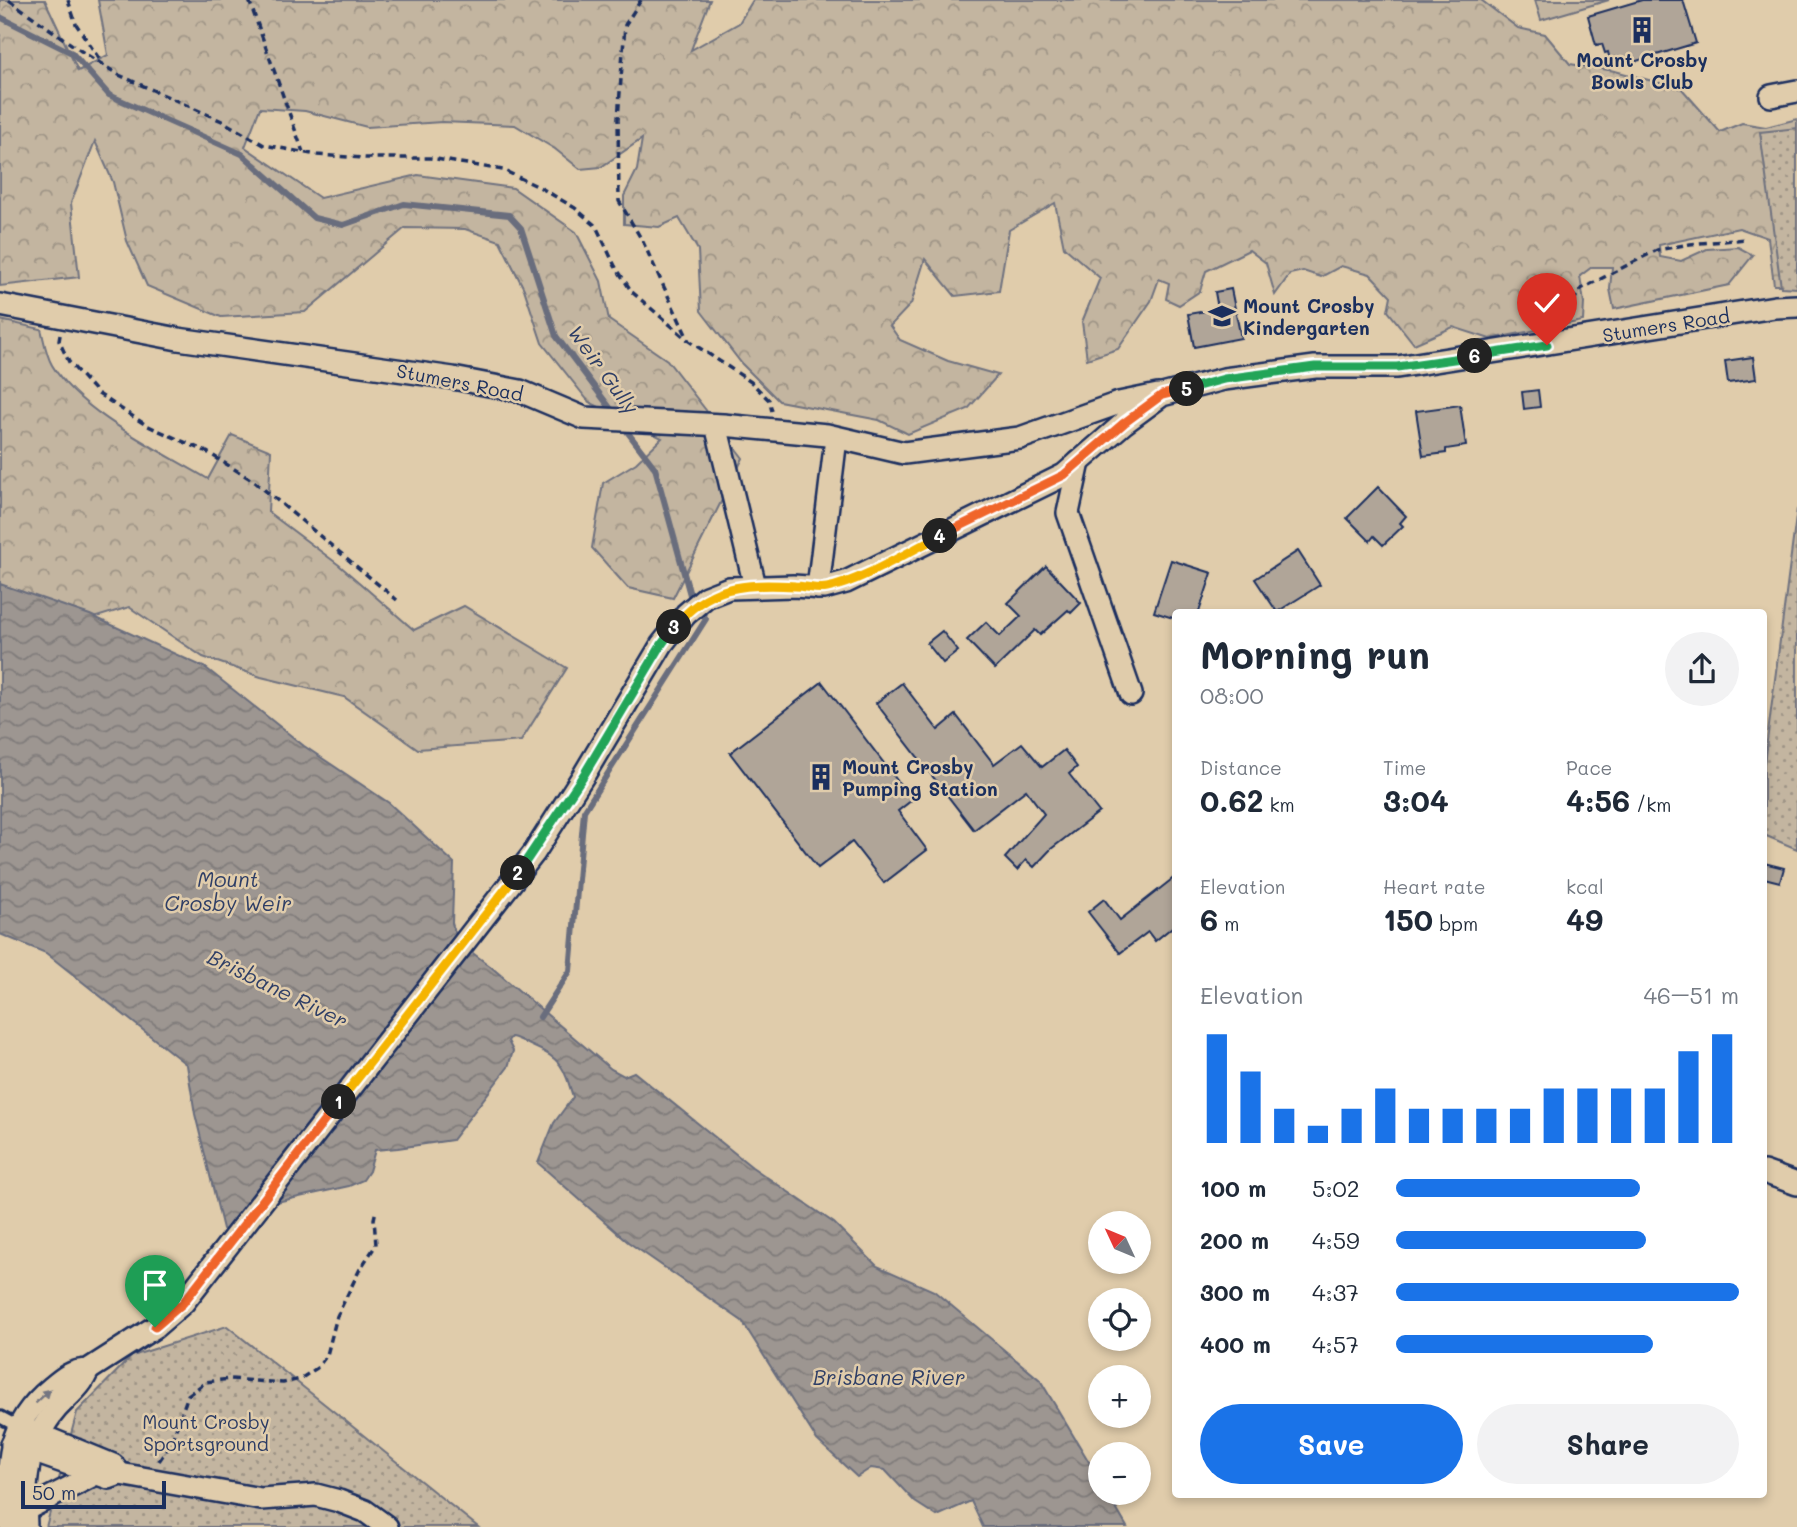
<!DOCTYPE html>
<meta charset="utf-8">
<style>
body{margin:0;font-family:Mali,sans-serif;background:#f2f2f3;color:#1f2937;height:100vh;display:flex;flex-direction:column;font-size:26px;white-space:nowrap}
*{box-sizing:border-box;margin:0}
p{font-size:23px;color:#747a83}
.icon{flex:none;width:38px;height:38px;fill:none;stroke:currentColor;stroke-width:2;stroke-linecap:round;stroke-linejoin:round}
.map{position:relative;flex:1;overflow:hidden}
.side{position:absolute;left:1172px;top:609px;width:595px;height:889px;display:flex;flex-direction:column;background:#fff;border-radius:7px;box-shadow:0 4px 10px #0003}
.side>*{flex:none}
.needle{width:46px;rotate:314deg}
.tools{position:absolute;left:1088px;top:1211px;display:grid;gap:14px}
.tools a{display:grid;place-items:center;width:63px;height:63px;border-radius:50%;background:#fff;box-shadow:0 4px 10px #0003;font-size:35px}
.scale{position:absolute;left:21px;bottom:18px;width:145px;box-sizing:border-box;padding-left:7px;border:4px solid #1b2f5e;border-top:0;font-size:19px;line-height:24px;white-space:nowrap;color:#1b2f5e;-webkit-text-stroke:5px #e0ccab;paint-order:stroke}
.pin{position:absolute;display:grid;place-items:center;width:60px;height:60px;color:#fff;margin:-72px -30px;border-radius:50% 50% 50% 0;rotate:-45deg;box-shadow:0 0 7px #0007}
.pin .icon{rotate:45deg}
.km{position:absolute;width:35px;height:35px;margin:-18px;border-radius:50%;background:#222;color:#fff;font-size:19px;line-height:35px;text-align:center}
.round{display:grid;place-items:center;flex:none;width:74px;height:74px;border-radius:37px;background:#f2f2f3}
.head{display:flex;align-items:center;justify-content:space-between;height:119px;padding:0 28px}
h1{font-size:38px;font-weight:700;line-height:52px}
.stats{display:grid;grid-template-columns:repeat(3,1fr);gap:10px;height:119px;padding:7px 28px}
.stats div{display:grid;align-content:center}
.stats b{font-size:30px;font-weight:700}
.stats small{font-size:19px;font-weight:400}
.stats p{font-size:19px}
.chart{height:196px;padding:14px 28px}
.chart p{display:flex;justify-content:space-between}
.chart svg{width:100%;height:126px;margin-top:7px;stroke:#1a73e8;stroke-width:6}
.button{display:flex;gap:14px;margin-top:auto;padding:14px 28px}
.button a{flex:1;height:80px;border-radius:42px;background:#1a73e8;color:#fff;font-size:28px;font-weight:700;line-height:80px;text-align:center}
.button a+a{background:#f2f2f3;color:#1f2937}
ul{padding:0 28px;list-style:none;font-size:23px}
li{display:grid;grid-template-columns:112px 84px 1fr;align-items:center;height:52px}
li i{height:18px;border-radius:9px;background:#1a73e8}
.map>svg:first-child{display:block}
.forest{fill:url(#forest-crowns);stroke:#6f727f;stroke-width:2}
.park{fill:url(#park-dots);stroke:#6f727f;stroke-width:2}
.pitch{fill:#c3b5a0;stroke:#6f727f;stroke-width:2}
.water{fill:url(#water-waves);stroke:#696d7d;stroke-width:2}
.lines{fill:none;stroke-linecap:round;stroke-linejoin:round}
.stream{stroke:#696d7d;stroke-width:6}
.building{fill:#b0a598;stroke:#1b2f5e;stroke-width:2}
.service-casing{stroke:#1b2f5e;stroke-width:16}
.minor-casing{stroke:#1b2f5e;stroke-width:26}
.path{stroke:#1b2f5e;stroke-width:3.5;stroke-dasharray:7 5;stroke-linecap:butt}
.service{stroke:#e0ccab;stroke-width:10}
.minor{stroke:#e0ccab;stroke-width:21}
.oneway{fill:#747681}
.split-1-casing{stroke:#fff;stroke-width:14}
.split-2-casing{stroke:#fff;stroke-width:14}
.split-3-casing{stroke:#fff;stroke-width:14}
.split-4-casing{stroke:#fff;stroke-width:14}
.split-5-casing{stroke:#fff;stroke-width:14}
.split-6-casing{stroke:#fff;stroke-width:14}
.split-7-casing{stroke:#fff;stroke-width:14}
.split-1{stroke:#f0652b;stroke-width:9}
.split-2{stroke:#f5b400;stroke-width:9}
.split-3{stroke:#22a559;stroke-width:9}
.split-4{stroke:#f5b400;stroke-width:9}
.split-5{stroke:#f0652b;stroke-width:9}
.split-6{stroke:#22a559;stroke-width:9}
.split-7{stroke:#22a559;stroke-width:9}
.labels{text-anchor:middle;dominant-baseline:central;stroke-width:5;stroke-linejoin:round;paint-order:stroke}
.poi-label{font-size:19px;font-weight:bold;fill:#1b2f5e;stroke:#e0ccab;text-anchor:start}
.street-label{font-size:19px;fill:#1b2f5e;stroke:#e0ccab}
.park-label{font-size:19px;fill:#2c3c65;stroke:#e0ccab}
.water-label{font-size:21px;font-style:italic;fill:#2e3e66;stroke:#e0ccab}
</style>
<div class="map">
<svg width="1797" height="1527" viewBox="0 0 1797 1527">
<defs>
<pattern id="forest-crowns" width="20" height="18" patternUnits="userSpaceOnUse" patternTransform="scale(1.75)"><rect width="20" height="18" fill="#c3b5a0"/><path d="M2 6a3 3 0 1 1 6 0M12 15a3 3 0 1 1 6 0" fill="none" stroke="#9e9486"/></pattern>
<pattern id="park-dots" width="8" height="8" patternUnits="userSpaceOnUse" patternTransform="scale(1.75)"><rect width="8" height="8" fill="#c3b5a0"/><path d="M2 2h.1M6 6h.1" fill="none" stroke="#9e9486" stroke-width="1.8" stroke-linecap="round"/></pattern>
<pattern id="water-waves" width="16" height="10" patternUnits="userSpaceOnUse" patternTransform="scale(1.75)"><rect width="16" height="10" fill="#9d9691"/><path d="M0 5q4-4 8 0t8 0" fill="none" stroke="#7f7b7a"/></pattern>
</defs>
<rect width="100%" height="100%" fill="#e0ccab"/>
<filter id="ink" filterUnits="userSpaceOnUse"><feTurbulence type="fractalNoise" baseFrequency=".0143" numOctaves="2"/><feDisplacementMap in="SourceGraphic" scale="14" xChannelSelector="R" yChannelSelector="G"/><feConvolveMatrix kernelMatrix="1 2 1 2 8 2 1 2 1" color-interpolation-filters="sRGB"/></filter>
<g filter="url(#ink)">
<!-- forest -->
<g class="forest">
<path d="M0,0h45l33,71 30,-16 -10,-55h612l-19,50 48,-27 14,-23h728l37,28 27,6 25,30 45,7 67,18 38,43 22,-9 24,4 31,-8v166h-23l-6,-47 -29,-10 -80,17 1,12 21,4 26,-12 31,-2 15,8 -24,30 -115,24 -4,-20 2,-22h-20l-12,9 4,27 -1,18 -93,18 -37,-12 -39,17 -26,-33 3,-15 -21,-22 -29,-8 -20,11 -18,-6 -13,3 -15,21 -9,-32 -17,-13 -43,21 -6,20 -21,14 -13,-6 3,-16 -10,-4 -8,22 -33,48 -31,10 -5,-37 18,-44 -36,-31 -9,-44 -46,27 -10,61 -44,5 -30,-37 -14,45 -21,22 10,14 48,21 50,14 -30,34 -60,25 -29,-14 -100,-19 -37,-37 -41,-53 -3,-61 -19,-32 -20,9 -35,-3v-28l13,-26 5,-31 -41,28 -21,2 -25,-20 -40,-24 -73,-3 -75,5 -62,-16 -45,-3 -15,39 75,51 98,-23 95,13 63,44 25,49 8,39 58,40 76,98 -70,140 -45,-10 -36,-40 11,-65 33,-20 26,-25 -73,-36 -47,-59 -18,-54 -24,-48 -35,-12 -60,-1 -100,84 -84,5 -74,-31 -20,-45 -14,-59 -18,-41 -24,62 8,74 -79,9z"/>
<path d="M0,320l41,9c3,11 5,26 11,36 28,48 109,86 156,114l24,-44 39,16 -3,61 71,53 75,65 50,-24 103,62 -46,73 -103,8 -74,-52 -83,-20 -58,-20 -74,-50 -68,21 -61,-17z"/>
</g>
<!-- park -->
<g class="park">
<path d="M1797,128v160l-16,-1 -21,-155z"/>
<path d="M1797,509v340l-33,-14v-71z"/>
<path d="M227,1326l251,201h-432l31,-115 55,-56z"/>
</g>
<!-- pitch -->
<path class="pitch" d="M1535,0h74l-68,20z"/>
<!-- water -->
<path class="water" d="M0,584l90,31 116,53 98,78 85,57 65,60 -2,60 6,19 32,24 121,103 13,7 10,-4 118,95 82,56 43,43 57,25 106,89 61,102v11h6l20,34h-144l-12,-26 -34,15 -22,-14 -30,-32 -14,-2 -14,9 -40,-37 -75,-119 -114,-79 -90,-79 16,-40 19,-26c-9,-30 -12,-39 -41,-51 -7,-3 -13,-8 -21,-9l-3,4 5,10 -5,16 -56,73 -54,8 -23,2 -6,21 -6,9 -14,6 -77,17 -40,28 -9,-2 -28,-115 -8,-49 -141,-112 -46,-19z"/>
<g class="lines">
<!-- stream -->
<g class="stream">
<path d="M0,17l72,36 37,42 133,59 72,64 29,7 61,-21 105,11 12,13 35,108 58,77"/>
<path d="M540,1017l30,-46 14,-160 122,-192 -16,-24 -35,-127 -33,-43"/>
</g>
</g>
<!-- building -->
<g class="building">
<path d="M1642,0h41l13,43 -76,23 -3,-9 -7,3 -2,-8 -3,1 -3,-9 -6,1 -8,-29z"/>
<path d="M1231,289l10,49 -47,9 -6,-33 30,-5 -3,-17z"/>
<path d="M1753,357l3,22 -28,4 -3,-22z"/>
<path d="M1538,390l2,17 -16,2 -2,-17z"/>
<path d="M1460,405l6,41 -20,3v4l-23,3 -7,-45z"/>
<path d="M1378,487l28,29 -6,7 3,3 -20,19 -9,-9 -4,5 -23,-23z"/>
<path d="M1298,551l22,34 -43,27 -22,-33z"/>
<path d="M1171,560l41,13 -13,39h-23v7l-22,-7z"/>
<path d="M1046,566l35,37 -10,10 -3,-3 -28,25 -5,-5 -40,39 -28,-29 19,-18 14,14 21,-20 -13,-13z"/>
<path d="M942,631l16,20 -15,12 -16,-20z"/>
<path d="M822,682l90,118 -14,11 29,39 -43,33 -32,-41 -34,26 -88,-115z"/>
<path d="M902,683l36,47 18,-15 38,49 28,-21 20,24 22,-17 13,17 -8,7 30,38 -48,37 -17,18 -8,-7 -9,10 -12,-12 39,-44 -18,-24 -52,40 -98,-127z"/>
<path d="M1764,863l20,5 -4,14 -16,-4z"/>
<path d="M1176,876v48l-21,17 -7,-9 -28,21 -32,-41 16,-13 16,21z"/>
</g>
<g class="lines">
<defs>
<path id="service" d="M0,1417l19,10"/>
<g id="minor">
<path d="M1771,96l26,-5"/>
<path d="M0,305l178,34 275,39 67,13 64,27 139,7 104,10 77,18 116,-15 99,-35 39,-8"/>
<path d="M716,425l39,161"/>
<path d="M1079,462l-11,51 63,181"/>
<path d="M818,588l18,-150"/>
<path d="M1764,1172l33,12"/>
<path d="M25,1429l88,36 7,9"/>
<path d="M12,1444l97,34 11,-4 141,25 55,-4 23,6 26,10 22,16"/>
<path d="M25,1510l71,-36"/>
<path d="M11,1527c-3,-57 -10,-98 40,-139 12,-10 21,-18 37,-18l67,-43 28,-24 351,-450 51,-80 77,-129 24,-30 20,-17 23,-9 64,-2 31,2 22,-6 218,-107 60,-52 38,-28 62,-16 91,-12h82l378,-60 22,-1"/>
<path d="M26,1527c-2,-46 0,-83 31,-119 12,-13 25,-22 31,-38"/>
</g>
</defs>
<!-- service casing -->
<use href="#service" class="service-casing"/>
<!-- minor casing -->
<use href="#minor" class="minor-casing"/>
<!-- path -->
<g class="path">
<path d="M9,0l72,51 38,24 103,46 42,24 53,10 48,3h65l73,12 38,18 34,20 21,18 19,40 17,26 57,49"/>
<path d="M68,0l8,24 26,39"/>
<path d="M249,0l54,152"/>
<path d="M641,0l-16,25 -7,94 1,82 24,41 46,99 62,41 18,18 3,11"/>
<path d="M1560,322l21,-33 76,-39 33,-6 56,-5"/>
<path d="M60,335l-1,6 10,21 28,31 49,32 61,27 48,30 142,118"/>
<path d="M159,1461l12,-18 17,-48 18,-13 24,-3 53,4 17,-4 17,-11 10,-13 10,-39 23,-47 16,-24 -2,-26 2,-9"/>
</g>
<!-- service -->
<use href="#service" class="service"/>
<!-- minor -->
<use href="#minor" class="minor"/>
</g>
<!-- one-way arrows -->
<defs><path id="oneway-solid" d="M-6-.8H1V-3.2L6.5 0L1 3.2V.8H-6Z" transform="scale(1.75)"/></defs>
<use class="oneway" href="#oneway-solid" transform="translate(43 1396) rotate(-43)"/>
</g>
<g class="lines" filter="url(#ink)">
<defs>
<path id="split-1" d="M155,1327l28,-24 156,-201"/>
<path id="split-2" d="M339,1102l179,-229"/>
<path id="split-3" d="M518,873l67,-100 77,-129 12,-17"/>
<path id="split-4" d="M674,627c34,-42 69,-44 121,-41 10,0 22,4 32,2 35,-7 80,-36 113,-52"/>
<path id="split-5" d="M940,536l124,-61 60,-52 38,-28 25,-6"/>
<path id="split-6" d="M1187,389l37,-10 91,-12h82l78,-11"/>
<path id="split-7" d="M1475,356l72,-11"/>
</defs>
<!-- split-1 casing -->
<use href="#split-1" class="split-1-casing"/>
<!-- split-2 casing -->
<use href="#split-2" class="split-2-casing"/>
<!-- split-3 casing -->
<use href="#split-3" class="split-3-casing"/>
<!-- split-4 casing -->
<use href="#split-4" class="split-4-casing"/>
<!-- split-5 casing -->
<use href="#split-5" class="split-5-casing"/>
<!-- split-6 casing -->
<use href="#split-6" class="split-6-casing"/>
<!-- split-7 casing -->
<use href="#split-7" class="split-7-casing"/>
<!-- split-1 -->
<use href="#split-1" class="split-1"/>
<!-- split-2 -->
<use href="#split-2" class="split-2"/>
<!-- split-3 -->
<use href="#split-3" class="split-3"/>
<!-- split-4 -->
<use href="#split-4" class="split-4"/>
<!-- split-5 -->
<use href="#split-5" class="split-5"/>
<!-- split-6 -->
<use href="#split-6" class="split-6"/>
<!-- split-7 -->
<use href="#split-7" class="split-7"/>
</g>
<!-- icons -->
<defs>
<symbol id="building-bare" viewBox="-9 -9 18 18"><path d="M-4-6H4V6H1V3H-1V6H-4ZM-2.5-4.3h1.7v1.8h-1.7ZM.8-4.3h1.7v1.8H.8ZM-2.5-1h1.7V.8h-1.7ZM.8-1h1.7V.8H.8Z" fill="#1b2f5e" stroke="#e0ccab" stroke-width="2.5" paint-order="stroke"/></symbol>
<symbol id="school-bare" viewBox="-9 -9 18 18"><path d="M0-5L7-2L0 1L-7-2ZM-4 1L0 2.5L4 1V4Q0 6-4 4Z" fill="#1b2f5e" stroke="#e0ccab" stroke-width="2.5" paint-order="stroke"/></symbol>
</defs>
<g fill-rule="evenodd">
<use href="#building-bare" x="1623" y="11" width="38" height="38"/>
<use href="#school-bare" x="1203" y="297" width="38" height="38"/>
<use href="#building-bare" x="802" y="758" width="38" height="38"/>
</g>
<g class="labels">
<!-- poi labels -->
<g class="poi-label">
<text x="1642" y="59" text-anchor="middle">Mount Crosby<tspan x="1642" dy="22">Bowls Club</tspan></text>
<text x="1243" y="305">Mount Crosby<tspan x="1243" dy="22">Kindergarten</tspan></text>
<text x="842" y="766">Mount Crosby<tspan x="842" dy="22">Pumping Station</tspan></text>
</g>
<!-- street labels -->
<g class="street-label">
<text transform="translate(1666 325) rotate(-9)">Stumers Road</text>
<text transform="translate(460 382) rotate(11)">Stumers Road</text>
</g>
<!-- park labels -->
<g class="park-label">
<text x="206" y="1421">Mount Crosby<tspan x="206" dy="22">Sportsground</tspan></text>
</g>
<!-- water labels -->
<g class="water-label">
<text transform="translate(604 369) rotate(54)">Weir Gully</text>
<text x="228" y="878">Mount<tspan x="228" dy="24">Crosby Weir</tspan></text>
<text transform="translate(278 988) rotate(26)">Brisbane River</text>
<text x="889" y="1376">Brisbane River</text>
</g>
</g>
</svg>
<div class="tools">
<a><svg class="needle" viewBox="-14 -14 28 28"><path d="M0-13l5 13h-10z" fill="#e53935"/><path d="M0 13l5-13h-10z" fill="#747a83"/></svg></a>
<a><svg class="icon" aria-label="locate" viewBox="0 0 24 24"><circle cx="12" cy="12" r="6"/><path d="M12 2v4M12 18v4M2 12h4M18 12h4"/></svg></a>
<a>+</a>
<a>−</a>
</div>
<div class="scale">50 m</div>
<div class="pin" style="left:155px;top:1327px;background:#1e9e55"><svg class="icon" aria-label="arrive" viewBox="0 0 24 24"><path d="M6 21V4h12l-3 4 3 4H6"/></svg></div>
<div class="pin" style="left:1547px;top:345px;background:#d93025"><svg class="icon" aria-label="check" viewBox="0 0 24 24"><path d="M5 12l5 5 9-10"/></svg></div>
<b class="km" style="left:339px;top:1102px">1</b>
<b class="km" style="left:518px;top:873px">2</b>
<b class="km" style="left:674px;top:627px">3</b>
<b class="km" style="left:940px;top:536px">4</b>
<b class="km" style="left:1187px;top:389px">5</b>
<b class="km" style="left:1475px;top:356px">6</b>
<section class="side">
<div class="head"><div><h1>Morning run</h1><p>08:00</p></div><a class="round"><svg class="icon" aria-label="share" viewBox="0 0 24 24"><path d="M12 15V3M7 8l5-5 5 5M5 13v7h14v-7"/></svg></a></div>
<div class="stats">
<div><p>Distance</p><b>0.62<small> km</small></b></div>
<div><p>Time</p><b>3:04</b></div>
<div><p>Pace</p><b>4:56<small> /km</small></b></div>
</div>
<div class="stats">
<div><p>Elevation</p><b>6<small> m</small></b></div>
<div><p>Heart rate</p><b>150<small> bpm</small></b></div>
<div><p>kcal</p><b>49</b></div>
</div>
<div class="chart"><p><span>Elevation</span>46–51 m</p>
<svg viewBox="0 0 160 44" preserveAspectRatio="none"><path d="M5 44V6M15 44V19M25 44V32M35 44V38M45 44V32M55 44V25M65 44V32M75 44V32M85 44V32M95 44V32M105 44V25M115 44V25M125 44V25M135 44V25M145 44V12M155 44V6"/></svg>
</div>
<ul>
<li><b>100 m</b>5:02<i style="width:71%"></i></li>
<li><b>200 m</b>4:59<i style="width:73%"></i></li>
<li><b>300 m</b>4:37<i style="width:100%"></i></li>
<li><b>400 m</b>4:57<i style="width:75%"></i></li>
</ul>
<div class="button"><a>Save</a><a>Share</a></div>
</section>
</div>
